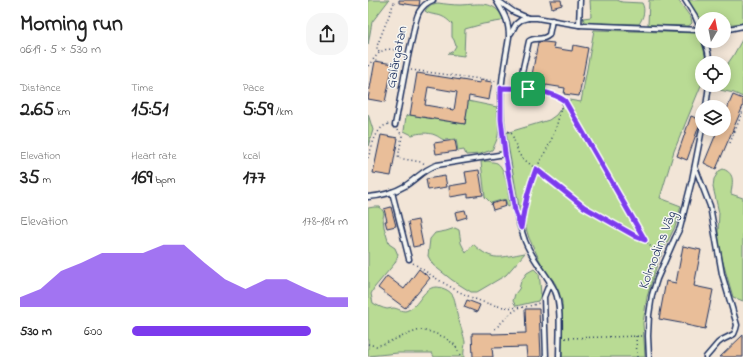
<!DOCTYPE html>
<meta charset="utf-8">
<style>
body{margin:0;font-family:"Indie Flower",sans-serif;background:#f6f6f6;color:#222;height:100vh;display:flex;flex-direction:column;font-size:15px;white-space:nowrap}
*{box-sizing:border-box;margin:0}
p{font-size:13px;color:#767676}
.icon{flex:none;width:22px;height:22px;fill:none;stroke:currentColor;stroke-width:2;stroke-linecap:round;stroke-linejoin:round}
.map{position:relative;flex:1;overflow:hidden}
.sheet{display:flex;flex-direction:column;background:#fff;width:368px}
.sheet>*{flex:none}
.needle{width:26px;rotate:10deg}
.controls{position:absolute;left:327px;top:12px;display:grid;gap:8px}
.controls a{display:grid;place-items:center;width:36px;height:36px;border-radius:50%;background:#fff;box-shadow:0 2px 10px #0003;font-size:20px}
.pin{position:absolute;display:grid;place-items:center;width:34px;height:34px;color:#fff;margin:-17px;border-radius:8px;box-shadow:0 2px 6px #0006}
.round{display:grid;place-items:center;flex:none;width:42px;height:42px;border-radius:16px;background:#f6f6f6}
.headline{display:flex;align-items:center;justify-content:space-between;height:68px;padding:0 20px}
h1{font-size:22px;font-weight:800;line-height:30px}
.metrics{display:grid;grid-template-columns:repeat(3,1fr);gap:6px;height:68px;padding:4px 20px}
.metrics div{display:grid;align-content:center}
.metrics b{font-size:20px;font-weight:800}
.metrics small{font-size:11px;font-weight:400}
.metrics p{font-size:11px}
.chart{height:112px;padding:8px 20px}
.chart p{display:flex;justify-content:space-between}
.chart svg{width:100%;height:72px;margin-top:4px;fill:#7c3aed;opacity:.7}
ul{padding:0 20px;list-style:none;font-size:13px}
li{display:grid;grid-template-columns:64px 48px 1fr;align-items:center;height:30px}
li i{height:10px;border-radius:5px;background:#7c3aed}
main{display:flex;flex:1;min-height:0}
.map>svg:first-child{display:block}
.green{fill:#b9db94;stroke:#6a8579}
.building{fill:#e9be99;stroke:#1b2f5e;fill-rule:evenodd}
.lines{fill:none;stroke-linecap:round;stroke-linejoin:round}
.lane-casing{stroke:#1b2f5e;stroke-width:7}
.path{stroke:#1b2f5e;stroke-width:1.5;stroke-dasharray:1 3;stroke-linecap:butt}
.lane{stroke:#f6f6f2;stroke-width:4}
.route-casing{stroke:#fff;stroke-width:8}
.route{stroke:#7c3aed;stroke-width:5}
.labels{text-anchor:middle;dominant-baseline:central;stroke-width:3;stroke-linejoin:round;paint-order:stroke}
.street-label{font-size:14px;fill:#1b2f5e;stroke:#f6f6f2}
</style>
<main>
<section class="sheet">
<div class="headline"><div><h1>Morning run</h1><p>06:19 · 5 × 530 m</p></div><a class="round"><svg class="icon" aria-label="share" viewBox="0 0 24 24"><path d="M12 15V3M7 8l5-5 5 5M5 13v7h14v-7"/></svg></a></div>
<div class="metrics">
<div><p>Distance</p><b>2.65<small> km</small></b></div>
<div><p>Time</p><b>15:51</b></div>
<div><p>Pace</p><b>5:59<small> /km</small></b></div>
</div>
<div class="metrics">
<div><p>Elevation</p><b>35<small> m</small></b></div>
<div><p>Heart rate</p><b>169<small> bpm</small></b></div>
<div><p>kcal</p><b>177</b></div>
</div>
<div class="chart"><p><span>Elevation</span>178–184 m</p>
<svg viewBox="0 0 160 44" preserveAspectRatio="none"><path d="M0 44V38L10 33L20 22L30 17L40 11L50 11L60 11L70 6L80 6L90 17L100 27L110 33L120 27L130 27L140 33L150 38L160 38V44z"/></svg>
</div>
<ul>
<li><b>530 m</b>6:00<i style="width:83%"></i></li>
</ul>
</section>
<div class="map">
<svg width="375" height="357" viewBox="0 0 375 357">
<rect width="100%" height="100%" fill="#f2e5d7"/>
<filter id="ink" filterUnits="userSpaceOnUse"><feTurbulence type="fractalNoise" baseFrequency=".025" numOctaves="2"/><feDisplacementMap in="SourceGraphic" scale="8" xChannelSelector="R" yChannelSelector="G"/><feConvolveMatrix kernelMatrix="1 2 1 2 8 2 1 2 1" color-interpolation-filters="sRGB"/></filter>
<g filter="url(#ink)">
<!-- green -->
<g class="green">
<path d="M0,0h21l-17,22 -4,23z"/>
<path d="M222,0h27l5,2 20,1c4,7 1,15 -3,21l-53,-1 -2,-2 -1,-3 8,-1z"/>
<path d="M281,0h29l13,18 1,5 -2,2 -2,1 -40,-1z"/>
<path d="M320,0h55v23l-19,2v-6h-22v4z"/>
<path d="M70,3c7,1 15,2 22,2 22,-1 32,-5 44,13l-3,3 -18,3 -18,5 -1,27 -16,-2 5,-3 3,-5 -2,-6 -2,-3v-13c-4,-4 -6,-6 -11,-8 -5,-2 -11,-1 -16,-5 4,-6 7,-7 13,-8z"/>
<path d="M226,30l105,3 5,17 2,12v1h-4v20l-28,68 -14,47 21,8 -6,21 -16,31 -12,39 -4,26 2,34h-83v-55l-3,-10 -4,-9 -14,-20 -12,-25 -10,-32 -13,-73 43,-13 7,-5 7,-10 6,-5 12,2z"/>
<path d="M375,38v59l-9,-4 -14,-3v-5h4v-16l9,-13z"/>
<path d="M100,101l29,6c1,19 5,25 -5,43l-12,4 -14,1 -2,-5 -6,1 -2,-12 -12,1c-3,-1 -6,-4 -9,-5 -7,-3 -16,-2 -23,0l-8,-4 2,-15 4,-1 55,9z"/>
<path d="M0,114l5,16 -5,16z"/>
<path d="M120,161c3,1 7,1 9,2 10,6 11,32 13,43l-2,1 -3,-8 -14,4 -6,-6 -4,-35z"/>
<path d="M355,169c13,5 9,14 8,25l12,4v103l-10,-4 -13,-45 -2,-20 1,-19 -6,-26 1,-8 5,-8z"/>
<path d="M6,207h6l3,4 1,3 -1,4 1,9 5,17 6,4 3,7 -3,8 -21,25 -3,6 2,9c5,3 9,5 14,6 2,0 4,-1 6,-1 5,0 10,5 15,2 13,-5 16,-28 34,-22 16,5 12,16 16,30 2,6 6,18 7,24 0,5 -2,10 -1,15h-30l-2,-4h-34l-30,3v-148z"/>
<path d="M87,228l4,2 2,13 5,10 7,-9c20,19 28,13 52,9l-19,22 -29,17h-6l-19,-12 -19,-15 -5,-9 2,-17 5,-6 11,-2z"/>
<path d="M166,269l5,5 1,8 1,13 -3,6 -22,5 -3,-5 2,-7 4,-5 2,-8 6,-8z"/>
</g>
<!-- building -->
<g class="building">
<path d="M31,0h21l-1,6 -20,-3z"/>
<path d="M182,0h11l1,5 -10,3z"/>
<path d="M170,42h6l10,1 -1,5 19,3 1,-6 15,3 -9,48 -15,-2 1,-6 -19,-3 -1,4 -15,-3z"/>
<path d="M7,61l18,3 -8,38 -17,-3z"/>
<path d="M49,73l63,10v-3l12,2 -3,18 -20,-4 -4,28 -55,-9zM60,87l29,5 -3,18 -29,-5z"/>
<path d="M365,95l10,4v7l-27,63 -12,-6 14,-34h6v-13z"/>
<path d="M323,116l10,4 -14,40 -10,-4z"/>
<path d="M13,135l17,3 -7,38 -18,-3z"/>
<path d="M87,140l2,11 -21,3 -2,-11z"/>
<path d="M111,170l4,25 -15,2v-3l-18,3 -1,-11 18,-3 -2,-11z"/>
<path d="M77,176l2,11 -19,3 -2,-11z"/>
<path d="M137,200l1,6 -13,4 -2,-6z"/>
<path d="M23,207l5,19 -9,2 -2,-7h2l-3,-12z"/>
<path d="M97,210l2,7 -10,3 -2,-8z"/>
<path d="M50,220l5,25 -10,2 -5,-25z"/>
<path d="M315,246l18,4 -7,36 19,4 -8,39 -19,-4v-1l-27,-5 7,-38 10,2z"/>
<path d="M51,269l11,9 -14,17h-1l-10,13 -27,-20 9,-12 17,13z"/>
<path d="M99,300l13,5 -3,7 -13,-5z"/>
<path d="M157,309h14l2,48h-14l-1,-10 -34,1 1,9h-20l-1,-24h20v1l34,-1z"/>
<path d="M375,335v22h-23z"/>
</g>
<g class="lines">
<defs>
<g id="lane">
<path d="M128,0c8,14 13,20 13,37 -3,20 -8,40 -8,60 -1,27 4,55 9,82 1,11 3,22 6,33 2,10 6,19 9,29 7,18 21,32 30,50 7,15 4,48 4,66"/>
<path d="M129,0l17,12 14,6"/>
<path d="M211,25l1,-25"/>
<path d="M356,30l19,-4"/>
<path d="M143,33l5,-9 5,-4 7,-2h9l42,7 122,5 -6,-14 -10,-16"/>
<path d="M337,41l3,11 2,11"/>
<path d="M153,77l8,-36c7,-5 12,1 20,-6l3,-15"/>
<path d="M338,107l3,-22"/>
<path d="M27,125c6,-29 10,-58 17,-86 2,-9 3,-19 7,-27 3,-5 8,-10 14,-12"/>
<path d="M327,167l15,39 12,68 15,51 -1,4 -2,5 -12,6 -4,3 -12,14"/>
<path d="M24,192l17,67"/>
<path d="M0,197c13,-1 25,-4 37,-11 11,-7 19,-17 32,-21l68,-11"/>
<path d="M178,357l-2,-60 6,-15"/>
<path d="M281,357l-1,-21 1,-21 3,-20 5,-16 18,-41 5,-10 12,-48 10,-51"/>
</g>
</defs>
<!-- lane casing -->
<use href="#lane" class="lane-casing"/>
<!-- path -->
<g class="path">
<path d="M11,52l-2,-3v-3l18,-46"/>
<path d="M0,66c13,-16 14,-20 36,-14"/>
<path d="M43,70l85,11"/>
<path d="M139,88c17,0 45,3 58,13l80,139 12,14 5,2"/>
<path d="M30,129l4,7 -4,22 23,4 4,2"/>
<path d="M140,131l4,3 6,18 3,5 15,12 48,38 53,30 8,3"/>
<path d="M362,143l13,-32"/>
<path d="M0,158c4,-11 8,-34 23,-34"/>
<path d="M155,217l6,-28 7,-20 14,-26 6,-15 7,-28"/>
<path d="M45,263c34,23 83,57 126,40"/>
<path d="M127,329l16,-16 8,-5"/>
<path d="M268,336l1,21"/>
<path d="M197,338l78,-2"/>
<path d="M0,344l8,2 7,-2 28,-11 9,-3 11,2 13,5 11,8 6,12"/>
</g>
<!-- lane -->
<use href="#lane" class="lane"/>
</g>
</g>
<g class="lines" filter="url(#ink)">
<defs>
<path id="route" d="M133,88c19,0 49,2 64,13l80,139 -8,-3 -53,-30 -48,-38c-8,20 -12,38 -15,59l-6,-17 -10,-57 -4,-35z"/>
</defs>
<!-- route casing -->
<use href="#route" class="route-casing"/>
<!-- route -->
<use href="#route" class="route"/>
</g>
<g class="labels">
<!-- street labels -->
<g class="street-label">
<text transform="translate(29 57) rotate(-79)">Galärgatan</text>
<text transform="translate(290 250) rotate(-69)">Kolmodins Väg</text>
</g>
</g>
</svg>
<div class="controls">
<a><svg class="needle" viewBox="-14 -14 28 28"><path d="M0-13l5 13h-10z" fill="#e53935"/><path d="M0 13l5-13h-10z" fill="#767676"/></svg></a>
<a><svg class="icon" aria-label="locate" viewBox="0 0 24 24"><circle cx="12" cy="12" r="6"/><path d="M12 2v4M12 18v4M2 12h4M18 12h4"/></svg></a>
<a><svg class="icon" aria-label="layers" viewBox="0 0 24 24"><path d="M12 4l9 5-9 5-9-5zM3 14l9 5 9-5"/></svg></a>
</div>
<div class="pin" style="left:160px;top:89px;background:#1e9e55"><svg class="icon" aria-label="arrive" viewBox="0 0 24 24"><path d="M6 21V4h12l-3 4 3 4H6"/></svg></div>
</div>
</main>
